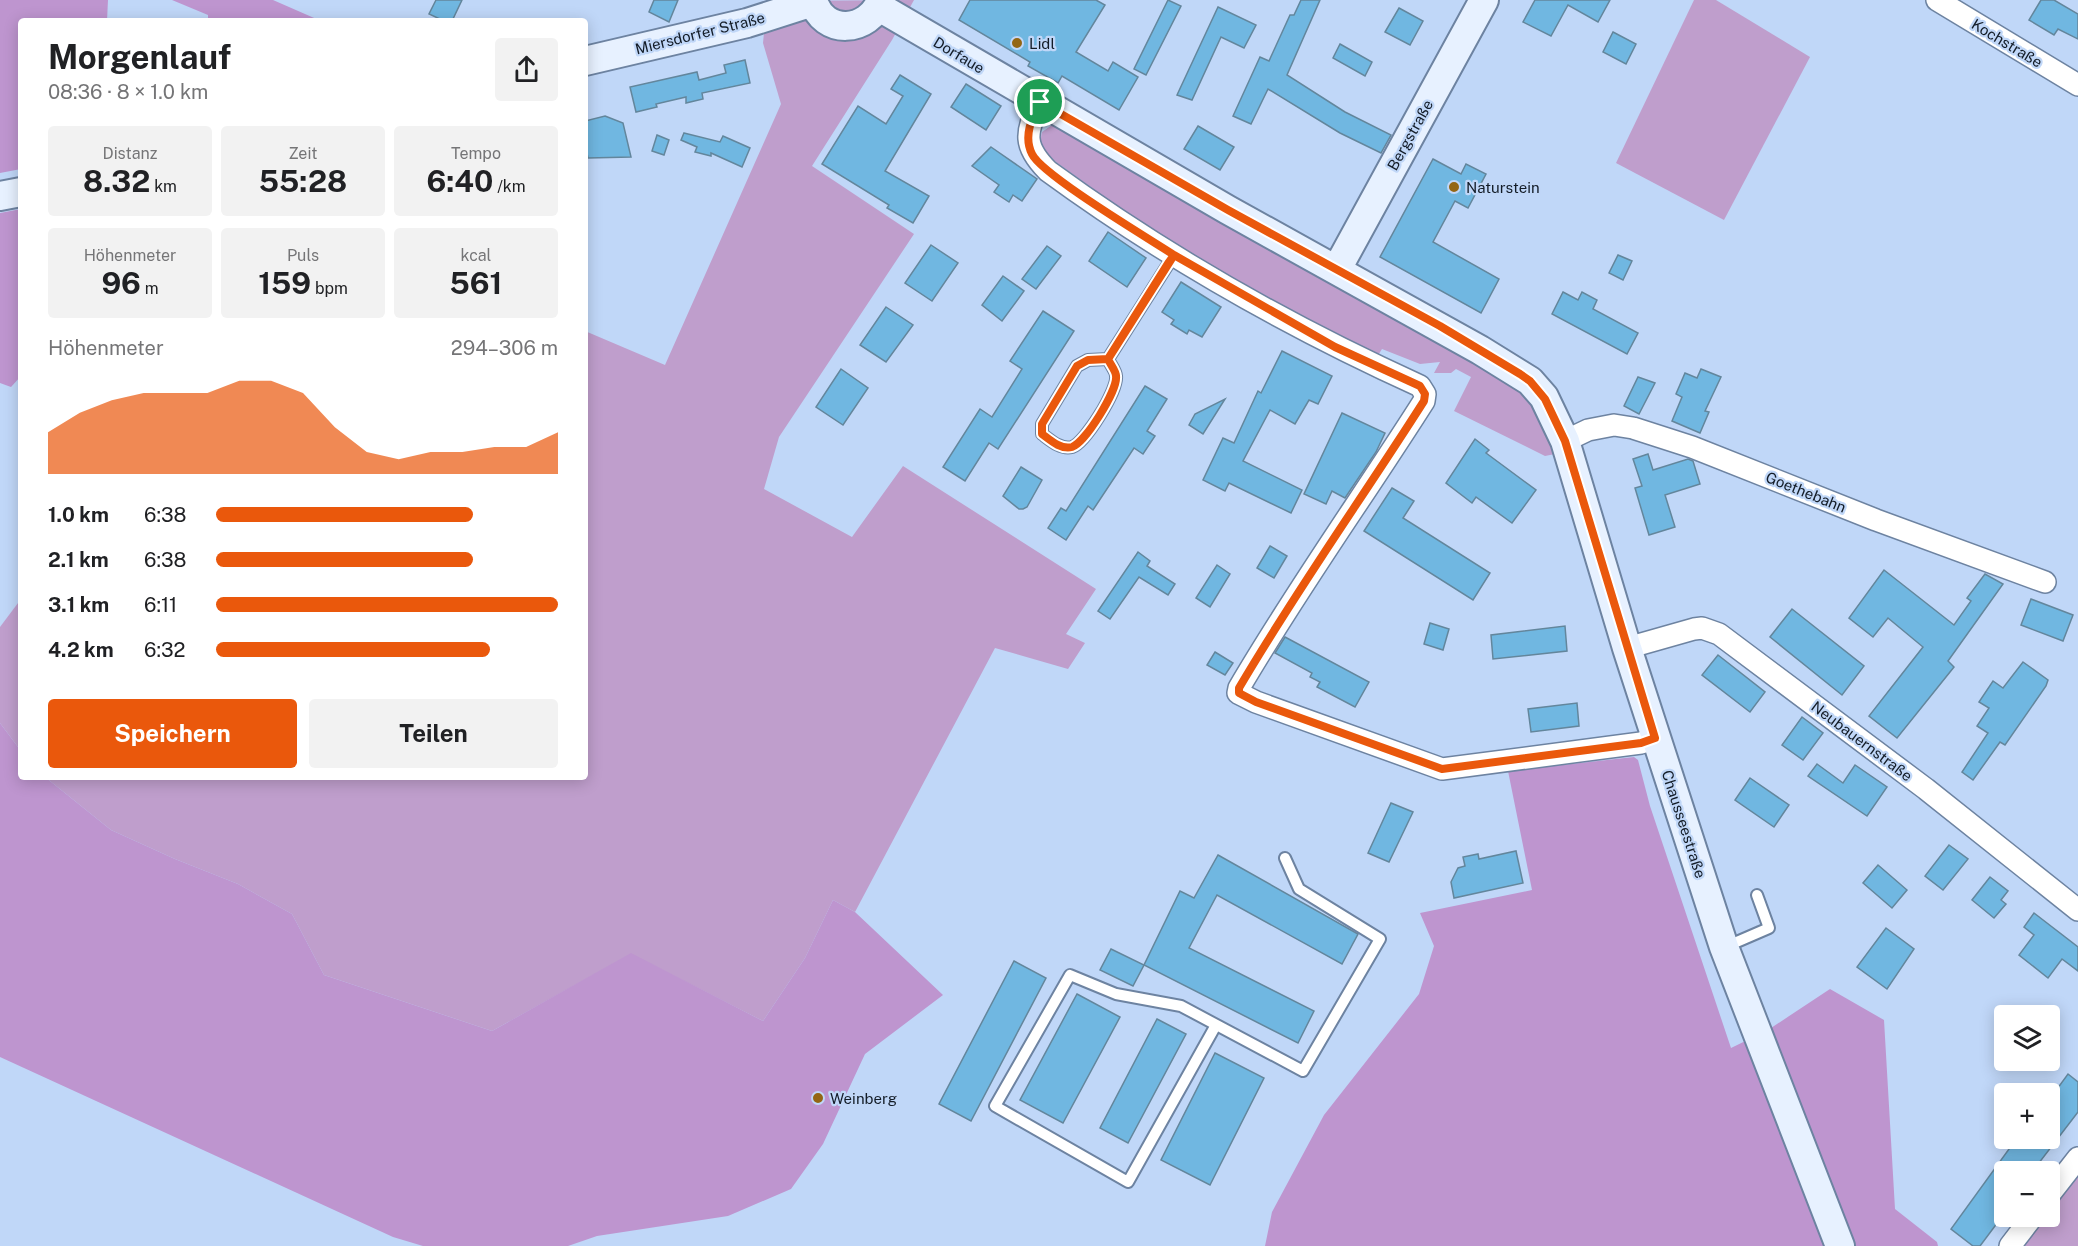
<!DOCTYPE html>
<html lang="de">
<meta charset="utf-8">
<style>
body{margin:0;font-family:"Public Sans",sans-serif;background:#f2f2f2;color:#202124;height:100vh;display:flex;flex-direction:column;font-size:22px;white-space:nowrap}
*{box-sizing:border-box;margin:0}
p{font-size:20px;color:#757577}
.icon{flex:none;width:33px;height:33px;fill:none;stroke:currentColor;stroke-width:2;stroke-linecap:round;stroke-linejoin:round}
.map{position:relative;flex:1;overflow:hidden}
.panel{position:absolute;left:18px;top:18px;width:570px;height:762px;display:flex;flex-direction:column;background:#fff;border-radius:6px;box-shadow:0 3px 15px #0003}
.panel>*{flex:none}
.fabs{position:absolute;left:1994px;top:1005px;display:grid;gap:12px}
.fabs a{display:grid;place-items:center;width:66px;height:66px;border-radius:6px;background:#fff;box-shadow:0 3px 15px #0003;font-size:30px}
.pin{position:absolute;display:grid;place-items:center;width:51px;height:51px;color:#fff;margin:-26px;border:3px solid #fff;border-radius:50%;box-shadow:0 2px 6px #0007}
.round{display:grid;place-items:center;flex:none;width:63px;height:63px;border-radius:6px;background:#f2f2f2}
.overview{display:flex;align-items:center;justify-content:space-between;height:102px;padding:0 30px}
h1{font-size:33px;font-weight:700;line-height:45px}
.figures{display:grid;grid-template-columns:repeat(3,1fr);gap:9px;height:102px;padding:6px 30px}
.figures div{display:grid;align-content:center;border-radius:6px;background:#f2f2f2;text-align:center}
.figures b{font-size:30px;font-weight:700}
.figures small{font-size:16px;font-weight:400}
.figures p{font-size:16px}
.chart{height:168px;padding:12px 30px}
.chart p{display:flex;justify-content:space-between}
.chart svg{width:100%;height:108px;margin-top:6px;fill:#ea580c;opacity:.7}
.cta{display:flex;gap:12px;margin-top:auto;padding:12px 30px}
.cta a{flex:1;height:69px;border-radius:6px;background:#ea580c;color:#fff;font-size:24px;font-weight:700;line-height:69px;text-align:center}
.cta a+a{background:#f2f2f2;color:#202124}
ul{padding:0 30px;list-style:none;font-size:20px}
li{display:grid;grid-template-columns:96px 72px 1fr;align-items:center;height:45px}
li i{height:15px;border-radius:8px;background:#ea580c}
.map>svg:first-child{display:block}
.green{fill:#bf9ecc}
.forest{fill:#be95cf}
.building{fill:#70b7e1;stroke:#63869c;stroke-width:1.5}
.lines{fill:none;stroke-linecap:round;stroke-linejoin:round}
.lane-casing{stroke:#6d83a1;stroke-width:14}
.street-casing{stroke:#6d83a1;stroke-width:24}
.secondary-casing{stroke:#6d83a1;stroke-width:32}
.lane{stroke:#fff;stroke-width:10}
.street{stroke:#fff;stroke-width:21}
.secondary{stroke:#e7f1ff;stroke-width:28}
.route-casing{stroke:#fff;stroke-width:12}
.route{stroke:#ea580c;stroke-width:8}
.poi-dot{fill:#946614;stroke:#c0d7f8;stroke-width:2}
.labels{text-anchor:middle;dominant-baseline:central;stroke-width:4.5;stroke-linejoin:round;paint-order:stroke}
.street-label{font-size:15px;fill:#131c27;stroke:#c0d7f8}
.poi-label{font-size:15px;fill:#131c27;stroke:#c0d7f8;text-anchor:start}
</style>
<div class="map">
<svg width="2078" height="1246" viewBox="0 0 2078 1246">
<rect width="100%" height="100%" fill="#c0d7f8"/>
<!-- green -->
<g class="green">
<path d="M914,0l-22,40 -80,126 102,68 -135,203 -15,52 88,48 51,-71 193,123 -30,45 19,9 -17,26 -73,-21 -140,264 -22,-12 -28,58 -42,63 -132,-67 -139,77 -168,-56 -32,-61 -54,-30 -63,-25 -64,-29 -66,-53h540v-446l80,34 116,-261 -18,-61 4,-42z"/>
<path d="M1694,0h22l94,57 -86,163 -108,-57z"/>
<path d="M1052,125l459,259c28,23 32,36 44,70l-10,2 -91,-45 17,-34 -15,-8 -5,4h-17l6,-11 -20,2 -38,-15 -7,11 -196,-109 -123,-89c-10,-10 -18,-16 -14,-30z"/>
<path d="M21,599v152l-21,-28v-96z"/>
<path d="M2078,1173v73h-55l23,-29 3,-1v-4z"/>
</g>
<!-- forest -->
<g class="forest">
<path d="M0,0h108l-1,21h-86v148l-21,4z"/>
<path d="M172,0h101l48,21h-113v-6z"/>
<path d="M21,209v167l-10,11 -11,-4v-170z"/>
<path d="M0,723l21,28v26h24l66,53 64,29 63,25 54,30 32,61 168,56 139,-78 132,68 42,-63 28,-58 22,12 88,83 -78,59 -42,90 -32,45 -63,27 -131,20 -29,10h-145l-30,-9 -393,-180z"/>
<path d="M1634,757l4,3 12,46 81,242 37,-18 62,-41 54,31 11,189 42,33 1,4h-673l7,-34 52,-97 95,-121 15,-48 -14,-33 112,-23 -24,-119z"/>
</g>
<!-- building -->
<g class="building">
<path d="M436,0h26l-10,21h-8l-15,-7z"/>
<path d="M654,0h24l-9,22 -20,-10z"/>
<path d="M970,0h126l9,5 -29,47 32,19 5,-9 25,15 -19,33 -57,-34 -4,7 -30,-17 2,-4 -71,-42z"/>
<path d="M1168,0l13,6 -35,69 -12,-6z"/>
<path d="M1301,0h19l-33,75 58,37 46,23 -10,18 -41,-20 -72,-44 -17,35 -18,-8 27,-59 9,4 21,-46h4z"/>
<path d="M1535,0h75l-12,22 -30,-17 -17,31 -28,-14z"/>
<path d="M2041,0h13l24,14v25l-20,-10 -4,6 -25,-15z"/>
<path d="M1218,7l38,18 -12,23 -23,-11 -29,63 -15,-5z"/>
<path d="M1399,8l24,13 -13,24 -25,-13z"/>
<path d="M1613,32l23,12 -10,20 -23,-12z"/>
<path d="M1340,44l32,18 -7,14 -32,-18z"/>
<path d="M745,60l5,23 -48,10 1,6 -17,4v-6l-30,7 1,3 -21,5 -6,-25 67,-15 2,8 27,-7 -2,-8z"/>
<path d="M900,75l31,19 -46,77 44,25 -16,27 -26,-15 2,-3 -67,-41 36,-58 28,18 17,-28 -12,-7z"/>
<path d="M966,84l35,22 -15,24 -35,-23z"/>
<path d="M605,116l18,7 8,34 -43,1 -3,-14v-23z"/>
<path d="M1198,126l36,21 -14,23 -36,-21z"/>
<path d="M684,133l36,9 3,-6 27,12 -8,19 -31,-14v3l-16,-4 2,-5 -16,-7z"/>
<path d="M657,135l12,5 -5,15 -12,-4z"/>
<path d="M991,147l46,32 -15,22 -9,-6 -4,7 -15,-10 5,-7 -27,-19z"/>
<path d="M1433,159l28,15 5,-10 20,10 -18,34 -13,-7 -22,41 66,37 -18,34 -101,-56z"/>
<path d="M1108,232l38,26 -19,29 -38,-26z"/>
<path d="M931,245l27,18 -26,38 -27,-18z"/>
<path d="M1047,246l14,10 -25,33 -14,-10z"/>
<path d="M1618,255l14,6 -9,19 -14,-7z"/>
<path d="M1003,276l21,15 -22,30 -20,-16z"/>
<path d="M1181,282l40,25 -19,30 -13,-7 -2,4 -16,-10 3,-4 -12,-8z"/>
<path d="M1563,292l15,8 4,-8 15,8 -4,9 45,24 -11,21 -75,-40z"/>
<path d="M886,307l27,18 -27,37 -26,-17z"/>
<path d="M1043,311l31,20 -76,118 -9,-6 -24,38 -22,-14 37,-58 12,8 30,-48 -12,-8z"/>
<path d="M1282,351l50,25 -14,28 -9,-4 -14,24 -25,-14 -27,51 59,29 -11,23 -62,-30 -4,8 -22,-11 20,-42 11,5 24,-52 3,2z"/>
<path d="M841,369l27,19 -25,37 -27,-18z"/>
<path d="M1701,369l20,8 -16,34 4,1 -9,21 -28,-12 10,-24 -6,-3 9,-21 12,5z"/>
<path d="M1638,377l17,6 -16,31 -15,-8z"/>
<path d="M1145,386l22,13 -20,32 8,5 -12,18 -9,-6 -41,62 -5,-4 -22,34 -18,-12 13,-20 5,3z"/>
<path d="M1225,399l-22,35 -14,-9 6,-11z"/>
<path d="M1342,413l43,20 -9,19 -31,46 -13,-7 -6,13 -22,-10z"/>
<path d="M1475,439l14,11 -3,3 50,37 -24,33 -36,-26 -4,6 -26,-20z"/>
<path d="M1648,454l5,16 35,-11 5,2 7,23 -35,11 10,32 -26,8 -14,-47 7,-2 -9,-27z"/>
<path d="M1021,467l21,13 -15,27 -4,2h-4l-16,-13z"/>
<path d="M1392,488l22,13 -11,17 87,55 -17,27 -109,-69z"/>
<path d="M1270,546l17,10 -13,22 -17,-10z"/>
<path d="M1138,552l12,9 -3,5 28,18 -7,11 -29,-18 -29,42 -12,-8z"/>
<path d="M1217,565l13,9 -20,33 -14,-9z"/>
<path d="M1884,570l70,55 17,-24 -4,-3 18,-24 18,10 -55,77 6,6 -57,71 -28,-22 54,-69 -35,-29 -15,19 -24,-19z"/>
<path d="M2031,599l42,16 -10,26 -42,-16z"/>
<path d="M1792,609l72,57 -22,29 -72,-58z"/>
<path d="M1430,623l19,6 -6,21 -19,-6z"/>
<path d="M1565,626l2,25 -74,8 -2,-24z"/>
<path d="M1285,637l84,45 -14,25 -38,-20 3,-5 -10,-5 2,-4 -37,-20z"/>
<path d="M1215,652l18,11 -8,12 -18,-10z"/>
<path d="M1718,655l47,37 -15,20 -48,-37z"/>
<path d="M2023,662l25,18 -2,6 -41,59 -5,-3 -27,38 -11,-8 26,-39 -11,-7 12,-18 -10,-6 14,-21 10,7z"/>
<path d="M1577,703l2,23 -48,6 -3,-23z"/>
<path d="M1802,717l21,16 -20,27 -21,-15z"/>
<path d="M1817,764l26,19 12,-18 32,22 -20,29 -59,-40z"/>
<path d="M1750,778l39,27 -15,22 -39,-27z"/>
<path d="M1391,803l22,9 -24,50 -21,-9z"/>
<path d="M1949,845l19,14 -25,31 -18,-14z"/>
<path d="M1516,851l7,32 -69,15 -3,-16 7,-14 7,-2 -2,-9 15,-3 1,5z"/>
<path d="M1218,855l140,79 -16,30 -125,-69 -28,53 125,63 -16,32 -154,-78 36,-74 14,7z"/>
<path d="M1878,865l29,25 -15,18 -29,-25z"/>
<path d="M1990,877l18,14 -7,9 5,4 -12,14 -22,-18z"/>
<path d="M2034,913l44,34v24l-16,-12 -14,19 -29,-23 15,-20 -10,-8z"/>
<path d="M1886,928l28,21 -27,40 -30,-22z"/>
<path d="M1111,949l33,16 -11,21 -33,-16z"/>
<path d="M1014,961l32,17 -75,143 -32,-17z"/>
<path d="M1077,994l43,23 -57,106 -43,-23z"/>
<path d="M1157,1019l29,15 -58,109 -28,-15z"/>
<path d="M1215,1053l49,25 -54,107 -49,-25z"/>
<path d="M2068,1074l10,8v30l-46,60h-28v42l-24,32h-7l-22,-17 66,-91h32v-38z"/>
</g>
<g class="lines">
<defs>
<g id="lane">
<path d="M1108,359c2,5 8,12 8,17 2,14 -31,67 -44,71 -11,3 -22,-7 -30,-13v-10l35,-58 11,-6 20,-1 66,-104"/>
<path d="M1725,947l44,-19 -12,-33"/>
<path d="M1216,1025l-88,157 -133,-76 75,-131 46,19 65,12 122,65 77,-132 -81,-50 -14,-31"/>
</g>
<g id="street">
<path d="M1937,0l141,85"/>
<path d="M1040,102c-15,31 -17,44 8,69 115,84 242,156 372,215l5,8 -1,7c-61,96 -127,188 -185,287l-1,5 18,9 186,67 199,-26 14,-5"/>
<path d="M1565,441l23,-11 26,-5 19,3 59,19 184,73 169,62"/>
<path d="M1627,648l67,-19 8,-1 17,6 207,155 152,121"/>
<path d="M2049,1195l29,-37"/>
<path d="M2010,1246l23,-30"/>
</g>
<g id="secondary">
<path d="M813,0c10,36 56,33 68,0"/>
<path d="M879,7l349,203 252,140 50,31 14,16 21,44 62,207 97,299 116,299"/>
<path d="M585,61l162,-38 66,-21"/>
<path d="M0,196l21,-4"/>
<path d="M1337,269l147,-269"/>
</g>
</defs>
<!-- lane casing -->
<use href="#lane" class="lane-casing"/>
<!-- street casing -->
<use href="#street" class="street-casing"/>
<!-- secondary casing -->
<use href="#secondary" class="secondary-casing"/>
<!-- lane -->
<use href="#lane" class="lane"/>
<!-- street -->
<use href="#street" class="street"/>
<!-- secondary -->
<use href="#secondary" class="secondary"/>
</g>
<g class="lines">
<defs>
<path id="route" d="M1040,102c-8,16 -17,34 -8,52 10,21 116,84 142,101l-66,104c2,5 8,12 8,17 2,14 -31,67 -44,71 -11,3 -22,-7 -30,-13v-10l35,-58 11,-6 20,-1 61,-97 5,-7 161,92 85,39 5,8 -1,7c-61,96 -127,188 -185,287v5l17,9 186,67 199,-26 14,-5 -90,-297 -20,-42 -15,-18 -10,-7 -80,-48 -212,-116 -188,-108"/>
</defs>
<!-- route casing -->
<use href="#route" class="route-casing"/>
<!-- route -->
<use href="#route" class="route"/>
</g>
<!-- markers -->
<g class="poi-dot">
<circle cx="1017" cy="43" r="6"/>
<circle cx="1454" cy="187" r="6"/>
<circle cx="818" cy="1098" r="6"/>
</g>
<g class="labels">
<!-- street labels -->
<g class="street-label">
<text transform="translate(700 33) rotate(-14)">Miersdorfer Straße</text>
<text transform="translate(2007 43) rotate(31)">Kochstraße</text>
<text transform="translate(959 55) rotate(31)">Dorfaue</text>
<text transform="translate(1410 135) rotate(-61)">Bergstraße</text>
<text transform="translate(1806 492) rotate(22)">Goethebahn</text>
<text transform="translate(1862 741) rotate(37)">Neubauernstraße</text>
<text transform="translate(1684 824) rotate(72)">Chausseestraße</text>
</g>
<!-- poi labels -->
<g class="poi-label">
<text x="1029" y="43">Lidl</text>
<text x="1466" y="187">Naturstein</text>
<text x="830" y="1098">Weinberg</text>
</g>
</g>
</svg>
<div class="fabs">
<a><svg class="icon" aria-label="layers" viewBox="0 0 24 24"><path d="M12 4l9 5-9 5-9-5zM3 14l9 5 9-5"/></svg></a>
<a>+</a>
<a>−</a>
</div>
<div class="pin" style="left:1040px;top:102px;background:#1e9e55"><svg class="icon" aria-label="arrive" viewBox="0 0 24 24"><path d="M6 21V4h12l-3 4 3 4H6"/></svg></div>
<section class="panel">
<div class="overview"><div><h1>Morgenlauf</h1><p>08:36 · 8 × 1.0 km</p></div><a class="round"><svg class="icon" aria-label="share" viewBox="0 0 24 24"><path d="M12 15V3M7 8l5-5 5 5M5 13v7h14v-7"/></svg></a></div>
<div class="figures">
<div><p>Distanz</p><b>8.32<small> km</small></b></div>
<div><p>Zeit</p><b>55:28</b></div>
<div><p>Tempo</p><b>6:40<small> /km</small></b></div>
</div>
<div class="figures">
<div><p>Höhenmeter</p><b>96<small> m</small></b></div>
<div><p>Puls</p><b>159<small> bpm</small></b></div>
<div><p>kcal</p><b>561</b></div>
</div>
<div class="chart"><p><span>Höhenmeter</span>294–306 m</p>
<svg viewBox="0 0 160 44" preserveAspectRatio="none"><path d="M0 44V27L10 19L20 14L30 11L40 11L50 11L60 6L70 6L80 11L90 25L100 35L110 38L120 35L130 35L140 33L150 33L160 27V44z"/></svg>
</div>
<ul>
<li><b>1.0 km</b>6:38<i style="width:75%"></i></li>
<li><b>2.1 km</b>6:38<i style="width:75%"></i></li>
<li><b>3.1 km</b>6:11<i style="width:100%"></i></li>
<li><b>4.2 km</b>6:32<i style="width:80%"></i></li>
</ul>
<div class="cta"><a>Speichern</a><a>Teilen</a></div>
</section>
</div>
